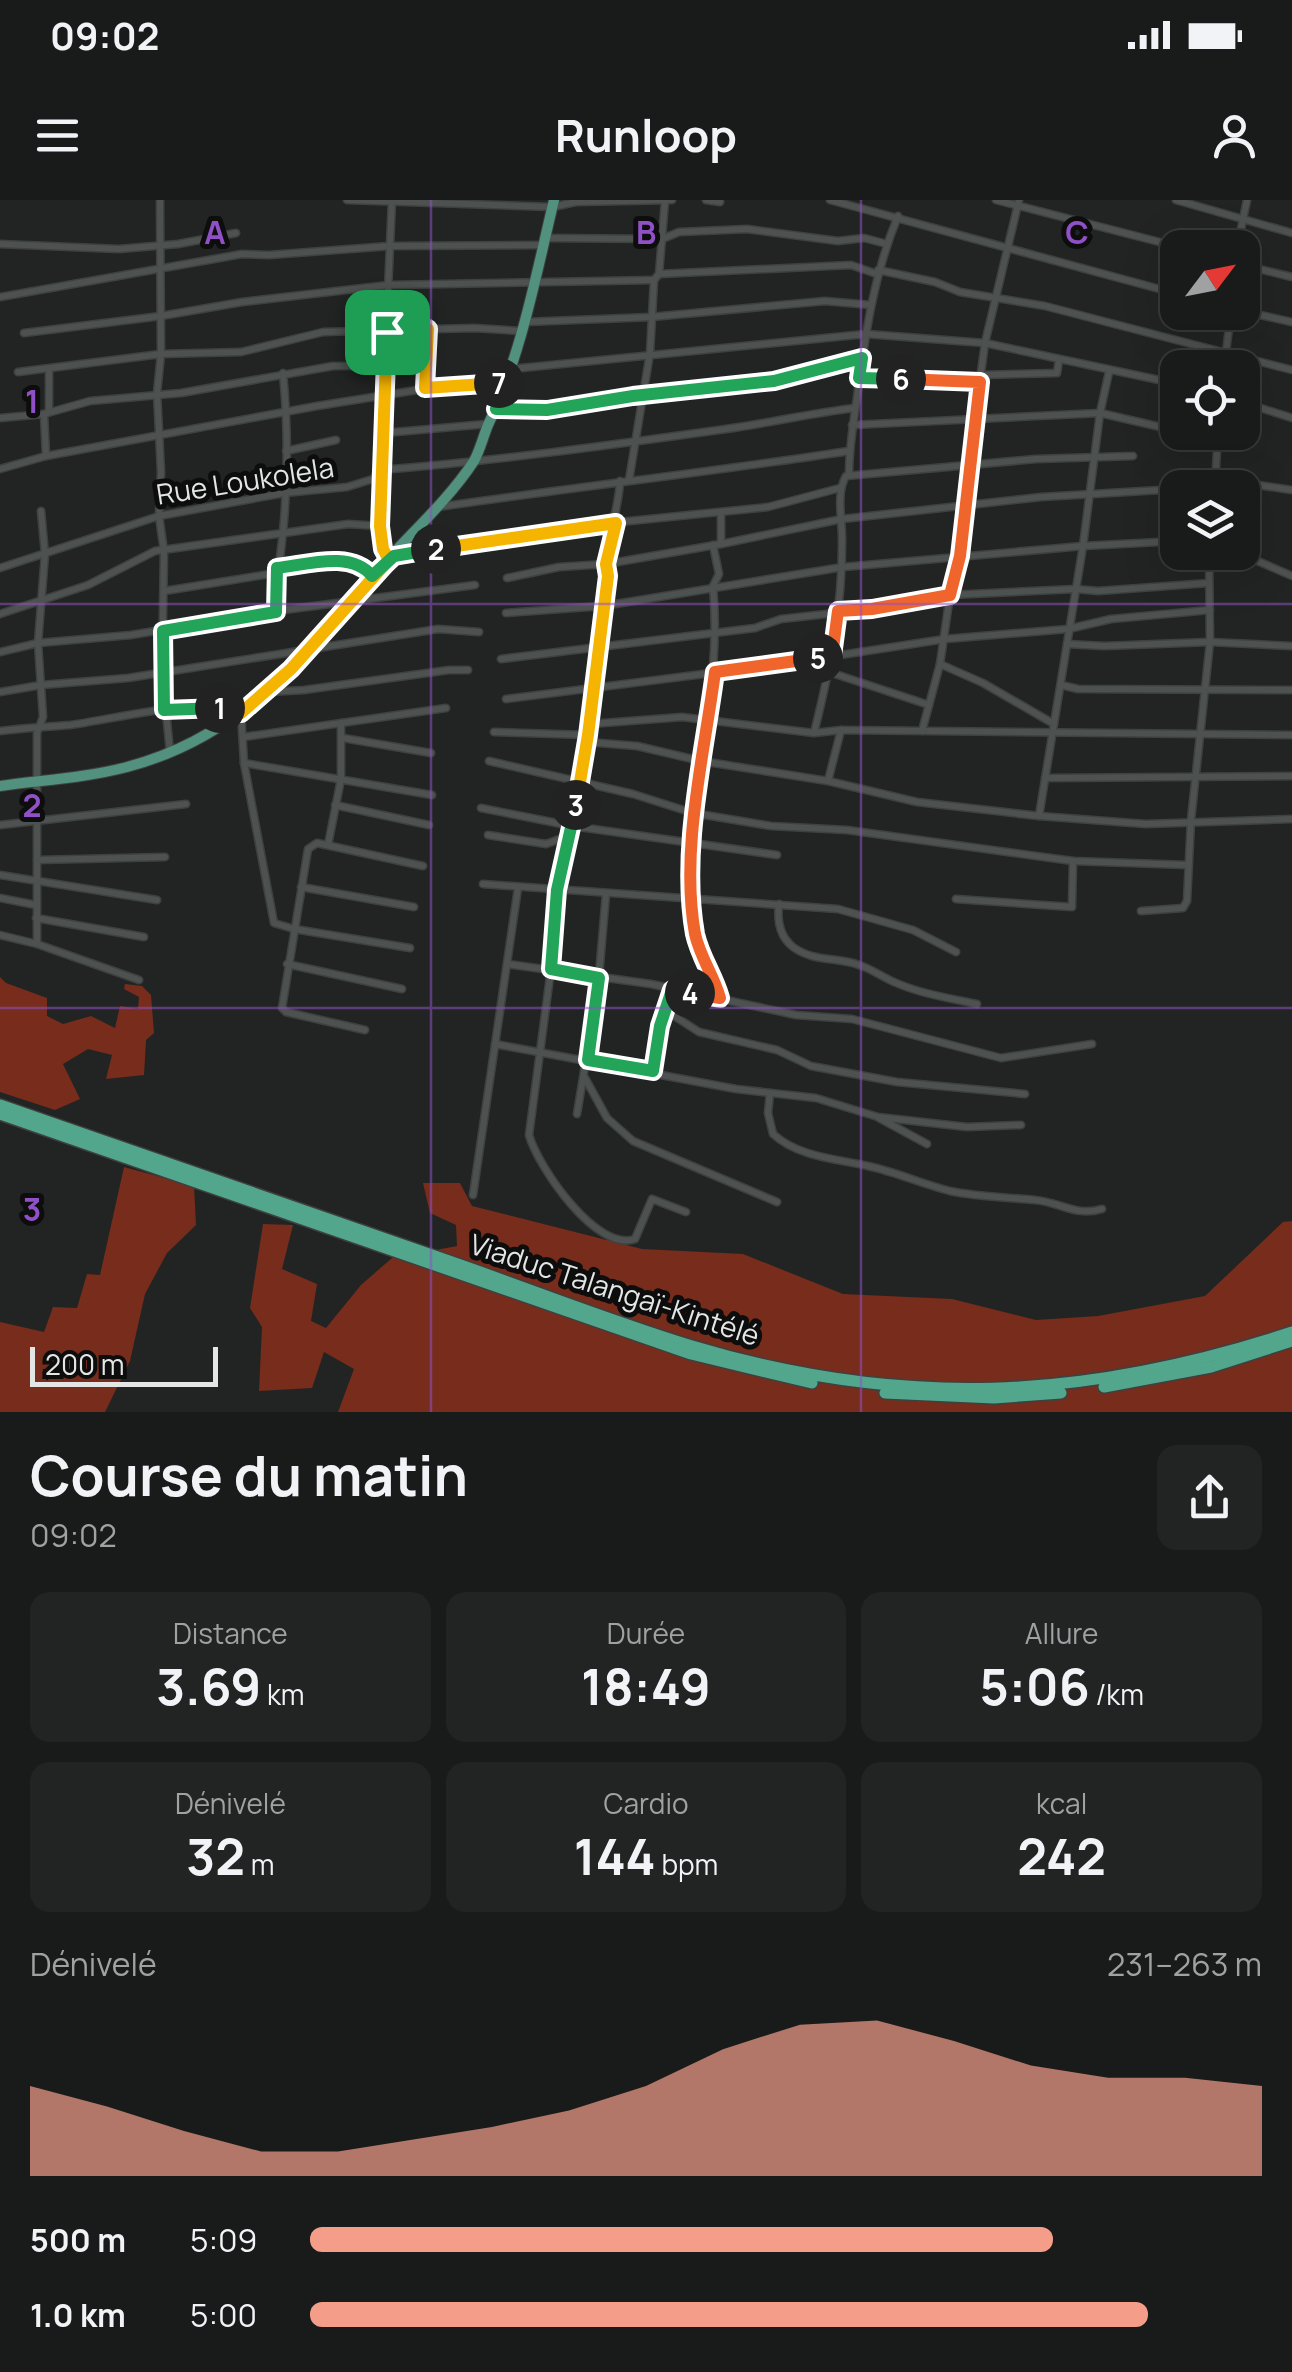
<!DOCTYPE html>
<html lang="fr">
<meta charset="utf-8">
<style>
body{margin:0;font-family:Manrope,sans-serif;background:#222423;color:#f1f3f6;height:100vh;display:flex;flex-direction:column;font-size:38px;white-space:nowrap}
*{box-sizing:border-box;margin:0}
p{font-size:32px;color:#9fa1a2}
.icon{flex:none;width:55px;height:55px;fill:none;stroke:currentColor;stroke-width:2;stroke-linecap:round;stroke-linejoin:round}
.map{position:relative;height:1212px;overflow:hidden}
.drawer{display:flex;flex-direction:column;background:#191b1a;flex:1}
.drawer>*{flex:none}
.needle{width:65px;rotate:58deg}
.fabs{position:absolute;left:1160px;top:30px;display:grid;gap:20px}
.fabs a{display:grid;place-items:center;width:100px;height:100px;border-radius:20px;background:#191b1a;box-shadow:0 10px 40px #0002,0 0 0 2px #373939;font-size:50px}
.scale{position:absolute;left:30px;bottom:25px;width:188px;box-sizing:border-box;padding-left:10px;border:5px solid #e4e6e5;border-top:0;font-size:28px;line-height:35px;white-space:nowrap;color:#e4e6e5;-webkit-text-stroke:8px #0c0d0c;paint-order:stroke}
.pin{position:absolute;display:grid;place-items:center;width:85px;height:85px;color:#fff;margin:-42px;border-radius:20px;box-shadow:0 5px 15px #0006}
.km{position:absolute;width:50px;height:50px;margin:-25px;border-radius:50%;background:#222;color:#fff;font-size:28px;line-height:50px;text-align:center}
.round{display:grid;place-items:center;flex:none;width:105px;height:105px;border-radius:20px;background:#222423}
.headline{display:flex;align-items:center;justify-content:space-between;height:170px;padding:0 30px}
h1{font-size:55px;font-weight:700;line-height:75px}
.figures{display:grid;grid-template-columns:repeat(3,1fr);gap:15px;height:170px;padding:10px 30px}
.figures div{display:grid;align-content:center;border-radius:20px;background:#222423;text-align:center}
.figures b{font-size:50px;font-weight:700}
.figures small{font-size:28px;font-weight:400}
.figures p{font-size:28px}
.chart{height:280px;padding:20px 30px}
.chart p{display:flex;justify-content:space-between}
.chart svg{width:100%;height:180px;margin-top:10px;fill:#f49e89;opacity:.7}
ul{padding:0 30px;list-style:none;font-size:32px}
li{display:grid;grid-template-columns:160px 120px 1fr;align-items:center;height:75px}
li i{height:25px;border-radius:12px;background:#f49e89}
.status{display:flex;justify-content:space-between;align-items:center;height:70px;padding:0 50px;background:#191b1a;direction:ltr}
.status svg{height:28px;fill:currentColor}
header{display:flex;justify-content:space-between;align-items:center;height:130px;padding:0 30px;background:#191b1a;font-size:45px;font-weight:700}
.map>svg:first-child{display:block}
.green{fill:#782c1b}
.lines{fill:none;stroke-linecap:round;stroke-linejoin:round}
.minor-casing{stroke:#3e4140;stroke-width:9}
.primary-casing{stroke:#3e4140;stroke-width:12}
.trunk-casing{stroke:#3e4140;stroke-width:14}
.minor{stroke:#4d514f;stroke-width:6}
.primary{stroke:#51917d;stroke-width:10}
.trunk{stroke:#52a68c;stroke-width:11}
.split-1-casing{stroke:#fff;stroke-width:20}
.split-2-casing{stroke:#fff;stroke-width:20}
.split-3-casing{stroke:#fff;stroke-width:20}
.split-4-casing{stroke:#fff;stroke-width:20}
.split-5-casing{stroke:#fff;stroke-width:20}
.split-6-casing{stroke:#fff;stroke-width:20}
.split-7-casing{stroke:#fff;stroke-width:20}
.split-8-casing{stroke:#fff;stroke-width:20}
.split-1{stroke:#f5b400;stroke-width:12}
.split-2{stroke:#22a559;stroke-width:12}
.split-3{stroke:#f5b400;stroke-width:12}
.split-4{stroke:#22a559;stroke-width:12}
.split-5{stroke:#f0652b;stroke-width:12}
.split-6{stroke:#f0652b;stroke-width:12}
.split-7{stroke:#22a559;stroke-width:12}
.split-8{stroke:#f5b400;stroke-width:12}
.grid{fill:none;stroke:#9051c7;stroke-width:2.5;stroke-opacity:0.55}
.labels{text-anchor:middle;dominant-baseline:central;stroke-width:10;stroke-linejoin:round;paint-order:stroke}
.street-label{font-size:28px;fill:#e4e6e5;stroke:#0c0d0c}
.grid-label{font-size:32px;text-anchor:middle;font-weight:bold;fill:#9051c7;stroke:#0c0d0c;stroke-width:10;stroke-linejoin:round;paint-order:stroke}
</style>
<div class="status"><b>09:02</b><svg viewBox="0 0 49 12"><path d="M0 12V9h3v3zM5 12V6h3v6zM10 12V3h3v9zM15 12V0h3v12zM26 1h20v11H26zM47 4h2v5h-2z"/></svg></div>
<header><svg class="icon" aria-label="menu" viewBox="0 0 24 24"><path d="M4 6h16M4 12h16M4 18h16"/></svg>Runloop<svg class="icon" aria-label="person" viewBox="0 0 24 24"><circle cx="12" cy="8" r="4"/><path d="M4 21q1-7 8-7t8 7"/></svg></header>
<div class="map">
<svg width="1292" height="1212" viewBox="0 0 1292 1212">
<rect width="100%" height="100%" fill="#212423"/>
<!-- green -->
<g class="green">
<path d="M0,777l6,6 41,15v18l16,8 28,-8 24,12 5,-22 18,3 1,-12 -15,-8 1,-5 17,2 9,9 3,38 -8,7 -2,35 -38,4 6,-24 -24,-6 -25,15 17,35 -25,11 -55,-18z"/>
<path d="M124,967l70,19 2,39 -29,28 -22,41 -15,67 -25,51h-105v-90l44,10 9,-25 24,1 10,-34 13,1z"/>
<path d="M423,983h37l12,23 170,43 101,5 100,40 109,5 84,21 62,-4 107,-20 78,-74 9,-1v191h-954l16,-43 -30,-17 -12,36 -53,3 3,-64 -12,-19 13,-84 30,1 -11,44 35,15 -6,37 15,7 35,-43 31,-27 65,-12 -1,-21 -26,-12z"/>
</g>
<g class="lines">
<defs>
<g id="minor">
<path d="M160,0l1,154 -4,39 4,79 -2,44 5,35 -2,120 8,81"/>
<path d="M347,0l205,7 24,-5 96,-2"/>
<path d="M706,0l14,2"/>
<path d="M830,0l348,94"/>
<path d="M996,0l187,48"/>
<path d="M1176,0l116,33"/>
<path d="M545,38l117,1 17,-7 68,-3 91,12 26,-3 23,6"/>
<path d="M0,44l119,5 59,-5 58,-11"/>
<path d="M1237,48l10,-48"/>
<path d="M1242,65l50,12"/>
<path d="M878,70l57,12 25,10 85,14 247,64"/>
<path d="M659,74l192,-9 26,9"/>
<path d="M0,97l242,-43 27,1 121,-9 152,-1"/>
<path d="M1242,111l50,11"/>
<path d="M525,122l126,-5 174,-16 46,4"/>
<path d="M24,133l137,-17 81,-14 147,-17 265,-5"/>
<path d="M1224,168l7,-56"/>
<path d="M511,169l355,-35 119,9 193,41"/>
<path d="M18,172l143,-18 80,-2 82,-20 151,-4 47,3"/>
<path d="M981,175l76,-2 2,-13"/>
<path d="M859,178l120,4"/>
<path d="M425,189l3,-60"/>
<path d="M1242,202l50,16"/>
<path d="M496,209l51,1 86,-14 141,-15 88,-23"/>
<path d="M49,212v-43"/>
<path d="M44,214l2,42"/>
<path d="M0,218l44,-4 46,-13 91,-8 152,-27h50"/>
<path d="M852,225l248,-12 78,18"/>
<path d="M1185,232l33,7"/>
<path d="M384,233l103,-9"/>
<path d="M286,251l50,-11"/>
<path d="M0,269l46,-13 271,-50 144,-23h45"/>
<path d="M849,275c0,-27 4,-51 8,-77 8,-63 17,-124 41,-182"/>
<path d="M629,280l21,-127 4,-73 5,-6 6,-73"/>
<path d="M620,281c-1,31 -17,65 -12,95l-20,159 -31,155 -6,79 -22,166c9,32 68,118 106,104l17,-40 34,13"/>
<path d="M1215,286l3,-54"/>
<path d="M1205,288l39,-5 48,7"/>
<path d="M438,307c137,-20 274,-35 411,-56"/>
<path d="M721,313v31"/>
<path d="M713,345l6,29 -6,12c11,115 -33,225 -19,340 3,27 19,47 26,73"/>
<path d="M1237,352l55,24"/>
<path d="M395,355l185,-29 188,-19 72,-19"/>
<path d="M388,359l-8,-33v-56l12,-270"/>
<path d="M0,368l159,-52 125,-23 63,-6 26,-8 7,-9c115,-9 231,-25 346,-41 44,-6 85,-16 129,-21"/>
<path d="M277,368c29,-3 74,-18 95,8"/>
<path d="M507,378l52,-11 47,-3 115,-20 121,-25 199,-22 137,-8"/>
<path d="M164,391l112,-18"/>
<path d="M276,411c0,-29 4,-51 7,-79 5,-52 5,-107 0,-159"/>
<path d="M506,413l97,-7 240,-39 240,-21 95,-5"/>
<path d="M0,414l88,-29 67,-34 193,-27 32,2"/>
<path d="M1067,444l37,2 106,-4 82,4"/>
<path d="M0,452l38,-9 93,-8 145,-24 199,-26"/>
<path d="M501,459l254,-31 26,-9 91,-10 78,-14 126,-6 22,2 111,-8"/>
<path d="M940,464l43,19 71,41"/>
<path d="M829,472l100,33"/>
<path d="M1061,485l17,4 214,1"/>
<path d="M0,492l41,-7 87,-7 310,-49 41,3"/>
<path d="M268,492l36,-2 145,-20h19"/>
<path d="M506,499l269,-34 170,-26 123,-10 43,-10 99,-9"/>
<path d="M590,524l92,-7 132,16 27,-3 451,5"/>
<path d="M0,531c24,-3 47,-4 70,-6 41,-5 137,-31 171,-12l3,50 188,32"/>
<path d="M922,531l18,-67 10,-69 10,-39 3,-51 22,-162 34,-143"/>
<path d="M494,532l94,3"/>
<path d="M814,533c16,-64 29,-128 28,-195 0,-20 -6,-45 4,-62l190,-17 97,-3"/>
<path d="M243,537l203,-29"/>
<path d="M343,538l88,15"/>
<path d="M587,542l50,4 64,15 127,20 89,21 122,14 107,8 146,-5"/>
<path d="M489,561l144,33 60,19 78,13 76,4 226,31 114,4"/>
<path d="M244,563l30,160 20,6 116,19"/>
<path d="M1045,578l247,-2"/>
<path d="M828,581l13,-51"/>
<path d="M335,605l94,20"/>
<path d="M481,608l91,18 205,29"/>
<path d="M1039,616l44,-270 17,-133 9,-41"/>
<path d="M0,625l186,-21"/>
<path d="M488,635l58,9 22,-8"/>
<path d="M328,645l13,-66v-56"/>
<path d="M37,660l128,-3"/>
<path d="M0,675l157,25"/>
<path d="M483,684l355,25 75,21 43,22"/>
<path d="M301,687l113,20"/>
<path d="M0,698l36,7"/>
<path d="M956,699l116,8 1,-46"/>
<path d="M779,704c-2,16 0,32 14,43 20,15 45,10 66,18 13,4 23,12 35,17 27,12 55,16 83,22"/>
<path d="M1141,711l42,-3 4,-7 4,-81 19,-178 -1,-90"/>
<path d="M36,718l108,19"/>
<path d="M0,735l37,9 102,36"/>
<path d="M37,744v-211l6,-16 -5,-74 7,-89 -4,-43"/>
<path d="M287,764l115,25"/>
<path d="M507,764l144,20 145,31 56,4 149,39 91,-14"/>
<path d="M665,810l34,22 78,18 34,16 86,16 128,12"/>
<path d="M365,830l-79,-18 -4,-4 26,-159 9,-6 106,23"/>
<path d="M495,844l241,45 80,9 62,19 89,10 54,-2"/>
<path d="M653,871l7,-45 13,-36"/>
<path d="M585,878l22,40 26,23 144,61"/>
<path d="M770,893l-2,20 5,21c25,23 64,25 95,32 28,6 54,18 82,25 28,6 56,6 85,9 25,2 41,17 67,9"/>
<path d="M577,914l21,-127 8,-93"/>
<path d="M879,918l48,26"/>
<path d="M473,995l45,-307"/>
</g>
<path id="primary" d="M0,586c43,-6 85,-8 127,-19 113,-30 170,-104 242,-187 34,-40 76,-75 105,-119 6,-11 9,-24 14,-36 33,-69 48,-150 66,-225"/>
<g id="trunk">
<path d="M0,905c150,52 300,104 449,156 81,28 161,60 243,85 210,63 393,54 600,-14"/>
<path d="M0,914l691,240 121,29"/>
<path d="M1104,1187l107,-20 81,-26"/>
<path d="M885,1193l109,5 67,-5"/>
</g>
</defs>
<!-- minor casing -->
<use href="#minor" class="minor-casing"/>
<!-- primary casing -->
<use href="#primary" class="primary-casing"/>
<!-- trunk casing -->
<use href="#trunk" class="trunk-casing"/>
<!-- minor -->
<use href="#minor" class="minor"/>
<!-- primary -->
<use href="#primary" class="primary"/>
<!-- trunk -->
<use href="#trunk" class="trunk"/>
</g>
<g class="lines">
<defs>
<path id="split-1" d="M220,508l21,5 50,-44 98,-109 -6,-11 -3,-23 7,-194"/>
<path id="split-2" d="M220,508l-56,2 -1,-79 113,-19 1,-44c29,-3 74,-18 95,8l22,-20 42,-7"/>
<path id="split-3" d="M436,349l180,-26 -10,41 2,12 -20,159 -12,70"/>
<path id="split-4" d="M576,605l-19,85 -6,79 48,9 -11,82 65,11 7,-45 12,-36 18,3"/>
<path id="split-5" d="M690,793l30,5c-6,-22 -20,-41 -25,-64 -15,-84 9,-178 20,-262l103,-14"/>
<path id="split-6" d="M818,458l14,-2 6,-45 34,-2 78,-14 10,-39 20,-174 -79,-3"/>
<path id="split-7" d="M499,183h7l-10,26 51,1 86,-14 141,-15 88,-23 -3,20 42,1"/>
<path id="split-8" d="M387,132l41,-3 -3,59 74,-5"/>
</defs>
<!-- split-1 casing -->
<use href="#split-1" class="split-1-casing"/>
<!-- split-2 casing -->
<use href="#split-2" class="split-2-casing"/>
<!-- split-3 casing -->
<use href="#split-3" class="split-3-casing"/>
<!-- split-4 casing -->
<use href="#split-4" class="split-4-casing"/>
<!-- split-5 casing -->
<use href="#split-5" class="split-5-casing"/>
<!-- split-6 casing -->
<use href="#split-6" class="split-6-casing"/>
<!-- split-7 casing -->
<use href="#split-7" class="split-7-casing"/>
<!-- split-8 casing -->
<use href="#split-8" class="split-8-casing"/>
<!-- split-1 -->
<use href="#split-1" class="split-1"/>
<!-- split-2 -->
<use href="#split-2" class="split-2"/>
<!-- split-3 -->
<use href="#split-3" class="split-3"/>
<!-- split-4 -->
<use href="#split-4" class="split-4"/>
<!-- split-5 -->
<use href="#split-5" class="split-5"/>
<!-- split-6 -->
<use href="#split-6" class="split-6"/>
<!-- split-7 -->
<use href="#split-7" class="split-7"/>
<!-- split-8 -->
<use href="#split-8" class="split-8"/>
</g>
<!-- grid -->
<path class="grid" d="M431,0v1212M861,0v1212M0,404h1292M0,808h1292"/>
<g class="labels">
<!-- street labels -->
<g class="street-label">
<text transform="translate(245 280) rotate(-9)">Rue Loukolela</text>
<text transform="translate(615 1089) rotate(18)">Viaduc Talangaï-Kintélé</text>
</g>
</g>
<g class="grid-label">
<text x="215" y="44">A</text>
<text x="646" y="44">B</text>
<text x="1077" y="44">C</text>
<text x="32" y="213">1</text>
<text x="32" y="617">2</text>
<text x="32" y="1021">3</text>
</g>
</svg>
<div class="fabs">
<a><svg class="needle" viewBox="-14 -14 28 28"><path d="M0-13l5 13h-10z" fill="#e53935"/><path d="M0 13l5-13h-10z" fill="#9fa1a2"/></svg></a>
<a><svg class="icon" aria-label="locate" viewBox="0 0 24 24"><circle cx="12" cy="12" r="6"/><path d="M12 2v4M12 18v4M2 12h4M18 12h4"/></svg></a>
<a><svg class="icon" aria-label="layers" viewBox="0 0 24 24"><path d="M12 4l9 5-9 5-9-5zM3 14l9 5 9-5"/></svg></a>
</div>
<div class="scale">200 m</div>
<div class="pin" style="left:387px;top:132px;background:#1e9e55"><svg class="icon" aria-label="arrive" viewBox="0 0 24 24"><path d="M6 21V4h12l-3 4 3 4H6"/></svg></div>
<b class="km" style="left:220px;top:508px">1</b>
<b class="km" style="left:436px;top:349px">2</b>
<b class="km" style="left:576px;top:605px">3</b>
<b class="km" style="left:690px;top:793px">4</b>
<b class="km" style="left:818px;top:458px">5</b>
<b class="km" style="left:901px;top:179px">6</b>
<b class="km" style="left:499px;top:183px">7</b>
</div>
<section class="drawer">
<div class="headline"><div><h1>Course du matin</h1><p>09:02</p></div><a class="round"><svg class="icon" aria-label="share" viewBox="0 0 24 24"><path d="M12 15V3M7 8l5-5 5 5M5 13v7h14v-7"/></svg></a></div>
<div class="figures">
<div><p>Distance</p><b>3.69<small> km</small></b></div>
<div><p>Durée</p><b>18:49</b></div>
<div><p>Allure</p><b>5:06<small> /km</small></b></div>
</div>
<div class="figures">
<div><p>Dénivelé</p><b>32<small> m</small></b></div>
<div><p>Cardio</p><b>144<small> bpm</small></b></div>
<div><p>kcal</p><b>242</b></div>
</div>
<div class="chart"><p><span>Dénivelé</span>231–263 m</p>
<svg viewBox="0 0 160 44" preserveAspectRatio="none"><path d="M0 44V22L10 27L20 33L30 38L40 38L50 35L60 32L70 28L80 22L90 13L100 7L110 6L120 11L130 17L140 20L150 20L160 22V44z"/></svg>
</div>
<ul>
<li><b>500 m</b>5:09<i style="width:78%"></i></li>
<li><b>1.0 km</b>5:00<i style="width:88%"></i></li>
</ul>
</section>
